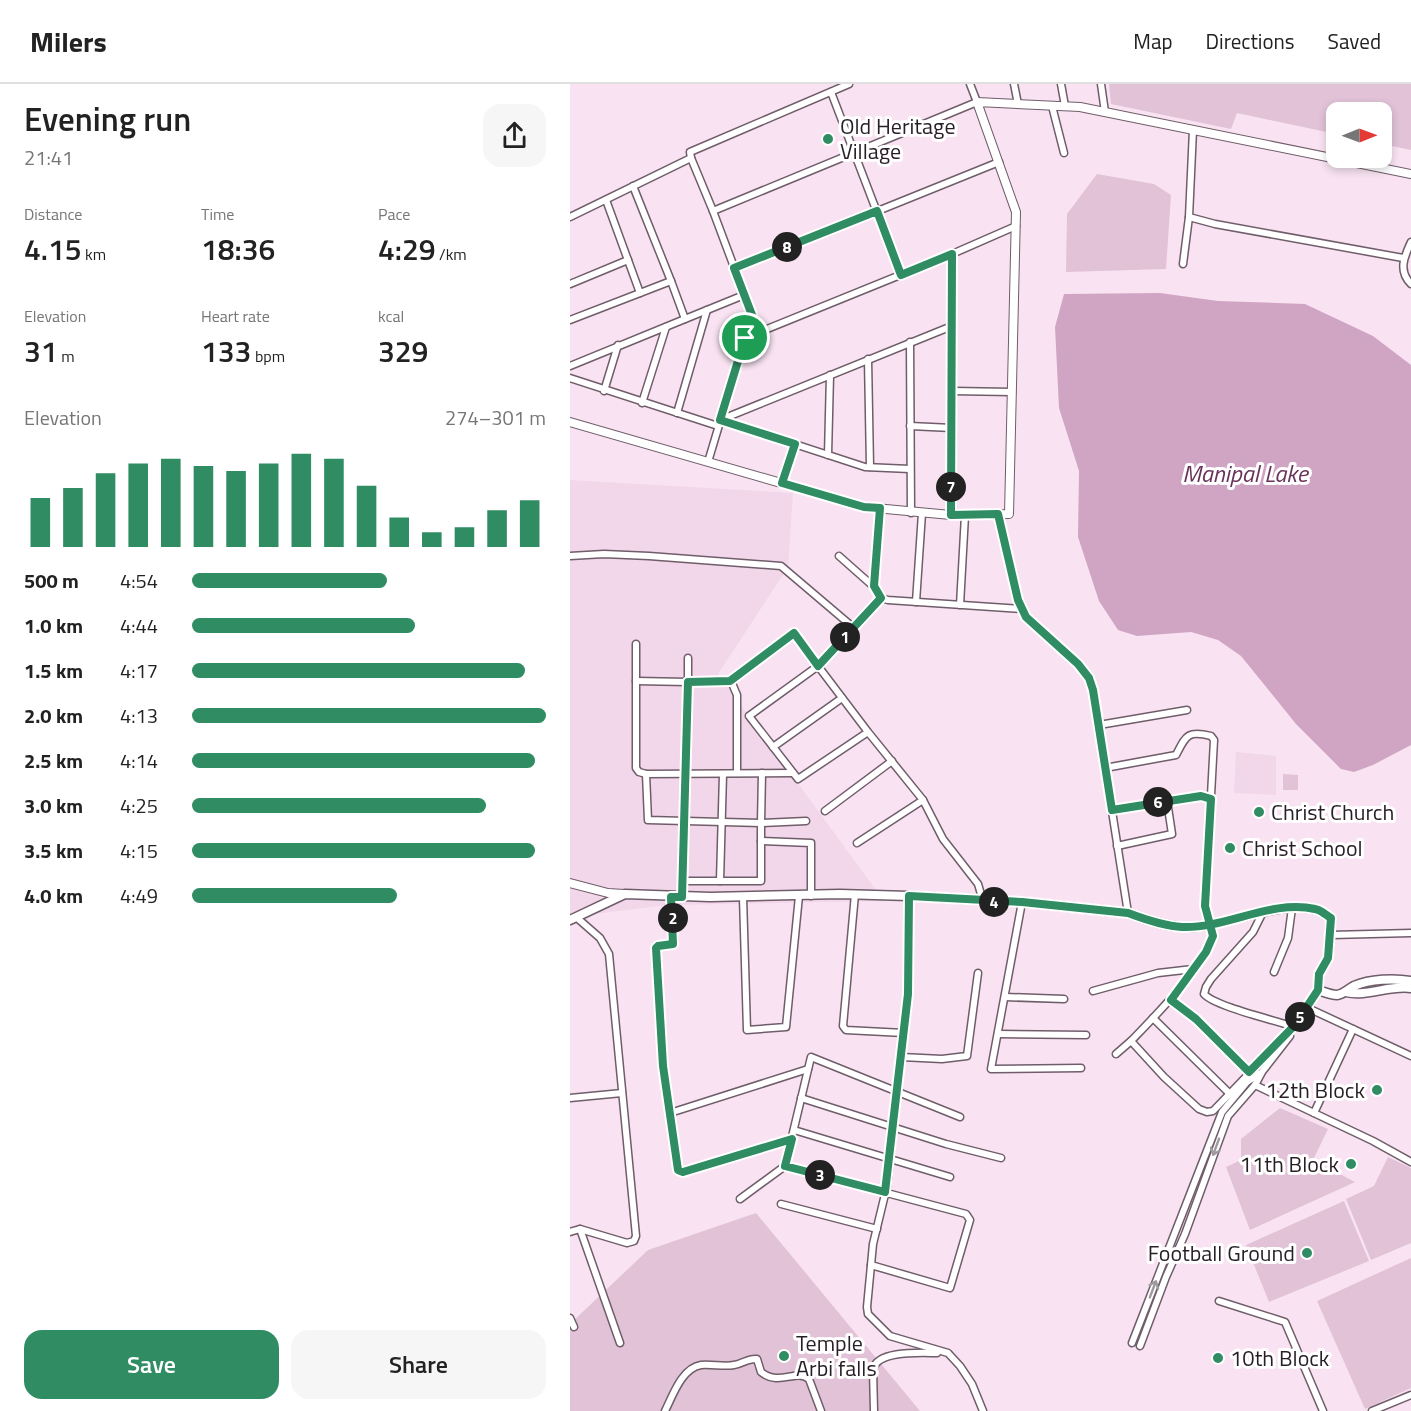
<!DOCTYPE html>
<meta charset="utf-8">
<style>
body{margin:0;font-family:"Titillium Web",sans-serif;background:#f6f6f6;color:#222;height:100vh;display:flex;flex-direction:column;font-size:22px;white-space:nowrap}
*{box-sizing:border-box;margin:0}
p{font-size:20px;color:#767676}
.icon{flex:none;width:33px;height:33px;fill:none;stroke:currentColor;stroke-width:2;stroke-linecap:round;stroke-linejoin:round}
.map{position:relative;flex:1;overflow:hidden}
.sheet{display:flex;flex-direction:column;background:#fff;width:570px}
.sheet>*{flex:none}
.needle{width:39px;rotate:89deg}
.tools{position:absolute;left:756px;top:18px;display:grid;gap:12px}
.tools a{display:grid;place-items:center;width:66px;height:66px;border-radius:12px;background:#fff;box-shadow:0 3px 9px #0003;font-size:30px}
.pin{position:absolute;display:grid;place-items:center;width:51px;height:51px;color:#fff;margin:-26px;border:3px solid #fff;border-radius:50%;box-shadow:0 2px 6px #0007}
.km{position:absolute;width:30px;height:30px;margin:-15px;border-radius:50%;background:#222;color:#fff;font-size:16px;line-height:30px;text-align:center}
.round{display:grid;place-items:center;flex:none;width:63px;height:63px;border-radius:18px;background:#f6f6f6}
.headline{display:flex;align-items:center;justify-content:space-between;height:102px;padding:0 24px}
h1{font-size:33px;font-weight:600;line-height:45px}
.metrics{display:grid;grid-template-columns:repeat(3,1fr);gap:9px;height:102px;padding:6px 24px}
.metrics div{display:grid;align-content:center}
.metrics b{font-size:30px;font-weight:600}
.metrics small{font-size:16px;font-weight:400}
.metrics p{font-size:16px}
.chart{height:168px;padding:12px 24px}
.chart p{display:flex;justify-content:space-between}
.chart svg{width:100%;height:108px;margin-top:6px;stroke:#2f8c63;stroke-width:6}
.primary-button{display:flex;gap:12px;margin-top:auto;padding:12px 24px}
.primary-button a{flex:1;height:69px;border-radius:18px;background:#2f8c63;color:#fff;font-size:24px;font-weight:600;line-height:69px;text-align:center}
.primary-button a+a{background:#f6f6f6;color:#222}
ul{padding:0 24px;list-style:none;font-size:20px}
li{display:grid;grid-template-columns:96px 72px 1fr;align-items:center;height:45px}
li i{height:15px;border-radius:8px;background:#2f8c63}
header{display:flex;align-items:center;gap:36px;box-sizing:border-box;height:84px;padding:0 30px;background:#fff;border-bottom:2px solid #e0e0e0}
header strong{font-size:28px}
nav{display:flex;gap:33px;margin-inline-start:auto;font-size:21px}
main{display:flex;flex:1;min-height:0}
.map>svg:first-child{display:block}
.built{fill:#f2d6e9}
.green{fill:#e1c2d7}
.water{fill:#d0a5c3}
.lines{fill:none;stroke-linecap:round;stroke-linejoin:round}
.minor-casing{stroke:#6f5d69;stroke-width:9}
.tertiary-casing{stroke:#6f5d69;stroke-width:10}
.secondary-casing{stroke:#6f5d69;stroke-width:11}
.minor{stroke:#fff;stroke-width:6}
.tertiary{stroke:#fff;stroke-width:8}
.secondary{stroke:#fff;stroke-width:8}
.oneway{stroke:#9e9a9d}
.route-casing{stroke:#fff;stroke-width:12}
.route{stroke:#2f8c63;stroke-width:8}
.poi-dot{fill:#2f8c63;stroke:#fff;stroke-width:2}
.labels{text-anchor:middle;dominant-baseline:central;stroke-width:6;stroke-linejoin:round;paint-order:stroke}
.poi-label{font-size:22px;fill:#271f25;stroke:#fff;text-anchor:start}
.water-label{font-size:24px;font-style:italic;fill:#68325a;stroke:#fff}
</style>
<header>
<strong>Milers</strong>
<nav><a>Map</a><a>Directions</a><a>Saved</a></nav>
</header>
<main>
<section class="sheet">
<div class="headline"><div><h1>Evening run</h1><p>21:41</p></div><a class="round"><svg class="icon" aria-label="share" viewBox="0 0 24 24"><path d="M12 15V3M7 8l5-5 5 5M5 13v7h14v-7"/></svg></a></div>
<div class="metrics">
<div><p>Distance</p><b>4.15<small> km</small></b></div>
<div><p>Time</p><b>18:36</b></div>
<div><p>Pace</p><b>4:29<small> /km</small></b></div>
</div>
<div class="metrics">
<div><p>Elevation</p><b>31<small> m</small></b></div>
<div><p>Heart rate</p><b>133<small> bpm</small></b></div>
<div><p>kcal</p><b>329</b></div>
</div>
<div class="chart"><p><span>Elevation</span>274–301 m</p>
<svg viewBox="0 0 160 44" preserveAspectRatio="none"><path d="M5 44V24M15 44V20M25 44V14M35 44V10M45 44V8M55 44V11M65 44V13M75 44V10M85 44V6M95 44V8M105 44V19M115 44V32M125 44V38M135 44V36M145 44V29M155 44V25"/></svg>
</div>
<ul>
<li><b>500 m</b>4:54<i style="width:55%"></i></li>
<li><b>1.0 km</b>4:44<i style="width:63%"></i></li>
<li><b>1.5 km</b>4:17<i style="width:94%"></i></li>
<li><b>2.0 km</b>4:13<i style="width:100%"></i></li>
<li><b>2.5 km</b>4:14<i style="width:97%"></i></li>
<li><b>3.0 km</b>4:25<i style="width:83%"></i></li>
<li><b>3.5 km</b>4:15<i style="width:97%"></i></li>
<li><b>4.0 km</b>4:49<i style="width:58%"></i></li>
</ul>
<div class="primary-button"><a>Save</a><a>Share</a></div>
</section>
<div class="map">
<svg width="841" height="1327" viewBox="0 0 841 1327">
<rect width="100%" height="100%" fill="#f9e3f2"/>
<!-- built -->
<g class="built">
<path d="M0,396l223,13 -5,74 -70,107 166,227 -217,4 -97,12z"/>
<path d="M666,668l40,4v39l-42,-2z"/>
</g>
<!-- green -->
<g class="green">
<path d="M539,0h302v66l-29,-6v-32h-46v22l-99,-21 -6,16 -120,-25z"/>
<path d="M527,90l57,10 17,11 -5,74 -100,3 1,-58z"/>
<path d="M713,690l15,1v15h-15z"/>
<path d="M710,1024l48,21 -15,31 42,22 -105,48 -24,-63 15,-7v-21z"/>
<path d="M818,1073l23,11v75l-40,17 -25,-61 28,-13z"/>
<path d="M774,1117l25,60 -100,41 -23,-57z"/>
<path d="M186,1129l164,198h-350v-87l78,-74z"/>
<path d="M841,1174v130l-46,21 -48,-108z"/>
</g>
<!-- water -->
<path class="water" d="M590,209l58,8 87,3 68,32 38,29v380l-38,20 -19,7 -13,-3 -45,-45 -55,-68 -23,-16 -27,-8 -54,4 -19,-6 -19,-29 -21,-64 1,-66 -20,-63 -4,-81 9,-33z"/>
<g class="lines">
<defs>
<g id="minor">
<path d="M444,0l4,20"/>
<path d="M491,0l4,22"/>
<path d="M531,0l4,28"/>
<path d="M261,8l70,183"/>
<path d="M482,22l12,47"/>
<path d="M623,46l-4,87 26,7 188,34"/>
<path d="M63,102l38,95"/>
<path d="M36,116l34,93 31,-12 14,38 59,-24"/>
<path d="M143,127l-22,-53 -1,-6 159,-68"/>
<path d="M0,133l121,-59"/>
<path d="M841,158c-7,15 -13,29 0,42"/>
<path d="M613,180l6,-47"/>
<path d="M164,185l265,-107"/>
<path d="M0,200l58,-24"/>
<path d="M0,236l70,-27"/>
<path d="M175,254l207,-84 64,-28"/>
<path d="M340,258l1,171"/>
<path d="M298,275l2,108"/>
<path d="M0,282l115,-47"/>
<path d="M0,294l148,48"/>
<path d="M34,307l14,-46"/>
<path d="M382,307l60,1"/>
<path d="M72,319l24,-76"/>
<path d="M107,329l30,-103"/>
<path d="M150,336l232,-94"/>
<path d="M151,336l144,47 45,2"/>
<path d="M340,342l42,2"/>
<path d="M258,371l2,-80"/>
<path d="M138,378l44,-147 -39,-104 264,-109 -7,-18"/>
<path d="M212,399l14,-39"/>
<path d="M310,425l-6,78 7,11 7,2 134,9"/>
<path d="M428,430l20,86 8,17 52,47 11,14 4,12 35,223"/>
<path d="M381,431l1,-261"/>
<path d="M0,472l34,-2 45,2 132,10 73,62"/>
<path d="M269,472l35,31"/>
<path d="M346,518l6,-89"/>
<path d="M390,521l5,-90"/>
<path d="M66,560v124l3,4 7,2"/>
<path d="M66,597l52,1v-24"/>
<path d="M161,597l6,14v78"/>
<path d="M529,641l88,-15"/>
<path d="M298,648l-50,-66 -69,50 49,63 70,-47 55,68 20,39 35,45 5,17"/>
<path d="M203,663l69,-49"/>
<path d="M535,684l71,-13c10,-19 11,-25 35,-19l3,4 -9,166 8,30c-19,41 -51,73 -82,105l33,36 35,32 8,3 6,-1 81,-84 24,-37"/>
<path d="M192,689l-1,50 45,-2"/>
<path d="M541,726l90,-14 10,3"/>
<path d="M255,727l67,-50"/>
<path d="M191,757l50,2v53"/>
<path d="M287,759l66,-43"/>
<path d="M547,762l55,-12 -5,-33"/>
<path d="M113,797h78v-58l-113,-3 -2,-46 147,-1"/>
<path d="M150,797l3,-107"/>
<path d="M285,810l-12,132 3,4 58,3"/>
<path d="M339,812l-1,98 -21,192 -14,58 -6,63 1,7 22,22 58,17 12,13 12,18 11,27"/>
<path d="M101,813l3,45 -3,3 -13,1 -2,2 7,118 15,104 5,2 109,-33"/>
<path d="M112,813l6,-215 43,-1 63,-48 24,33 63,-68"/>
<path d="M173,813l4,133 39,-3 13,-131"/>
<path d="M452,818l-31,167 90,-1"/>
<path d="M693,828l-10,20 -42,47 -5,8 -2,7c12,13 71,26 90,33"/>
<path d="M761,851l80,-2"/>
<path d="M704,888l14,-34 4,-30"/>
<path d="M523,907l65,-18 35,-4"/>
<path d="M435,913l59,2"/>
<path d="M601,916l25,19 53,53"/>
<path d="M740,925l101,47"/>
<path d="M583,934l77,76"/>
<path d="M730,939l11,-14"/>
<path d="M428,950l88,1"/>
<path d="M546,970l15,-13"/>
<path d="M331,973l41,2 25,-3 11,-83"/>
<path d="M685,1001l118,56 38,21"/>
<path d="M0,1014l52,-5"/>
<path d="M231,1014l145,46 55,14"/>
<path d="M100,1029l138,-44"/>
<path d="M744,1029l39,-84"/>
<path d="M224,1046l156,47"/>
<path d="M170,1115l45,-33"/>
<path d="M211,1120l96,25"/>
<path d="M10,1145l40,114"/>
<path d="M0,1148l10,-3 47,14 7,-2 2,-5 -27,-282 -9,-16 -24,-21"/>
<path d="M301,1181l79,23 20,-68 -4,-6 -181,-48 26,-109 149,60"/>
<path d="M649,1217l66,21 38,89"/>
<path d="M0,1234l4,9"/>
<path d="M562,1259l90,-231 25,-30 12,-8"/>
<path d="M570,1262l26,-69 19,-43 43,-118 27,-31 7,-13 28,-36"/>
<path d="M95,1327c8,-16 17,-43 36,-46 11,-1 23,2 33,0 8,-1 14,-7 23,-6l4,13c19,15 35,-4 48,7l12,32"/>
<path d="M304,1327l-1,-42c5,-19 47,-16 64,-16"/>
<path d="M802,1327l39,-16"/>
</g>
<g id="tertiary">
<path d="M0,338l294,85 87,8 58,-1 7,-302 -39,-110 103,5 331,67"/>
<path d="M0,799l38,10 16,1"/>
</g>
<g id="secondary">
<path d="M0,836l55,-26 85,3 130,-3 69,2 113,6 106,11c16,6 36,13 54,14 42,2 91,-27 133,-18 5,1 11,6 16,9l-3,40 -9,16 -1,16c6,2 13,5 19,5 7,-1 11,-6 17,-9 16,-7 40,-8 57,-5"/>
<path d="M776,908c21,5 43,-7 65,-4"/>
</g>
</defs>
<!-- minor casing -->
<use href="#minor" class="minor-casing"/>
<!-- tertiary casing -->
<use href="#tertiary" class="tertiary-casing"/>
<!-- secondary casing -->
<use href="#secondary" class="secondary-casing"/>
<!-- minor -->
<use href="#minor" class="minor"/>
<!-- tertiary -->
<use href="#tertiary" class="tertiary"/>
<!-- secondary -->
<use href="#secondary" class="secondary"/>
</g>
<!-- one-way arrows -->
<defs><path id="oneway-shaft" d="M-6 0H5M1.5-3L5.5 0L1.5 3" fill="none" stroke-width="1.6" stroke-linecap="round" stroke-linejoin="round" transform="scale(1.5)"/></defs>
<g class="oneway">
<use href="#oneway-shaft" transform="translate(646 1063) rotate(110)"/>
<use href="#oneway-shaft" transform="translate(583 1205) rotate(-69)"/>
</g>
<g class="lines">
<defs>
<path id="route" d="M175,254l-25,82 75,24 -13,39 82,24 16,1 -6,78 7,12 -63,68 -24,-33 -64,48 -42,1 -6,215h-11l2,47 -15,2 -2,2 7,118 15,104 5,2 109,-33 -7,27 100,26 23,-198 1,-98 113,6 106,11c16,6 36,13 54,14 43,2 90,-28 133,-18 6,1 11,6 16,9l-3,40 -9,16 -1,16 -24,36 -45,46 -53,-53 -25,-19 35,-48 7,-16 -8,-30 6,-107 -10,-3 -89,14 -19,-120 -4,-12 -11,-14 -52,-47 -8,-17 -20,-86 -47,1 1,-261 -51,21 -24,-64 -143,57 18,47 -7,23"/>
</defs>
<!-- route casing -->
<use href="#route" class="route-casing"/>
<!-- route -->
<use href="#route" class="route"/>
</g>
<!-- markers -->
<g class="poi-dot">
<circle cx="258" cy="55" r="6"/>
<circle cx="689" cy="728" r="6"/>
<circle cx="660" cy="764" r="6"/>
<circle cx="807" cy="1006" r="6"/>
<circle cx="781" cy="1080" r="6"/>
<circle cx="737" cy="1169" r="6"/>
<circle cx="214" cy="1272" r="6"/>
<circle cx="648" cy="1274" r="6"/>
</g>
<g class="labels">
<!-- poi labels -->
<g class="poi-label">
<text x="270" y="42">Old Heritage<tspan x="270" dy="25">Village</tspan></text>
<text x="701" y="728">Christ Church</text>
<text x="672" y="764">Christ School</text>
<text x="795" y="1006" text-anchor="end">12th Block</text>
<text x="769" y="1080" text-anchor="end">11th Block</text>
<text x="725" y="1169" text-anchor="end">Football Ground</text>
<text x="226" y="1259">Temple<tspan x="226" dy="25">Arbi falls</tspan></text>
<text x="660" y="1274">10th Block</text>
</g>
<!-- water labels -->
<g class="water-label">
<text x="675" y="389">Manipal Lake</text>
</g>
</g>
</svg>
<div class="tools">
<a><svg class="needle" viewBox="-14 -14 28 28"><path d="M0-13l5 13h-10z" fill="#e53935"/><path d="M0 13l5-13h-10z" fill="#767676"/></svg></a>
</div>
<div class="pin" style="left:175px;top:254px;background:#1e9e55"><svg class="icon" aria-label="arrive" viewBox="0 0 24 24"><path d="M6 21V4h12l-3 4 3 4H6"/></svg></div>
<b class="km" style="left:275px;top:553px">1</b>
<b class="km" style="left:103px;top:834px">2</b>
<b class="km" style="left:250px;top:1091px">3</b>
<b class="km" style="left:424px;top:818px">4</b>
<b class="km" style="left:730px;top:933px">5</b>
<b class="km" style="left:588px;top:718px">6</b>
<b class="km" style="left:381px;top:403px">7</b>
<b class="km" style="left:217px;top:163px">8</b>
</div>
</main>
